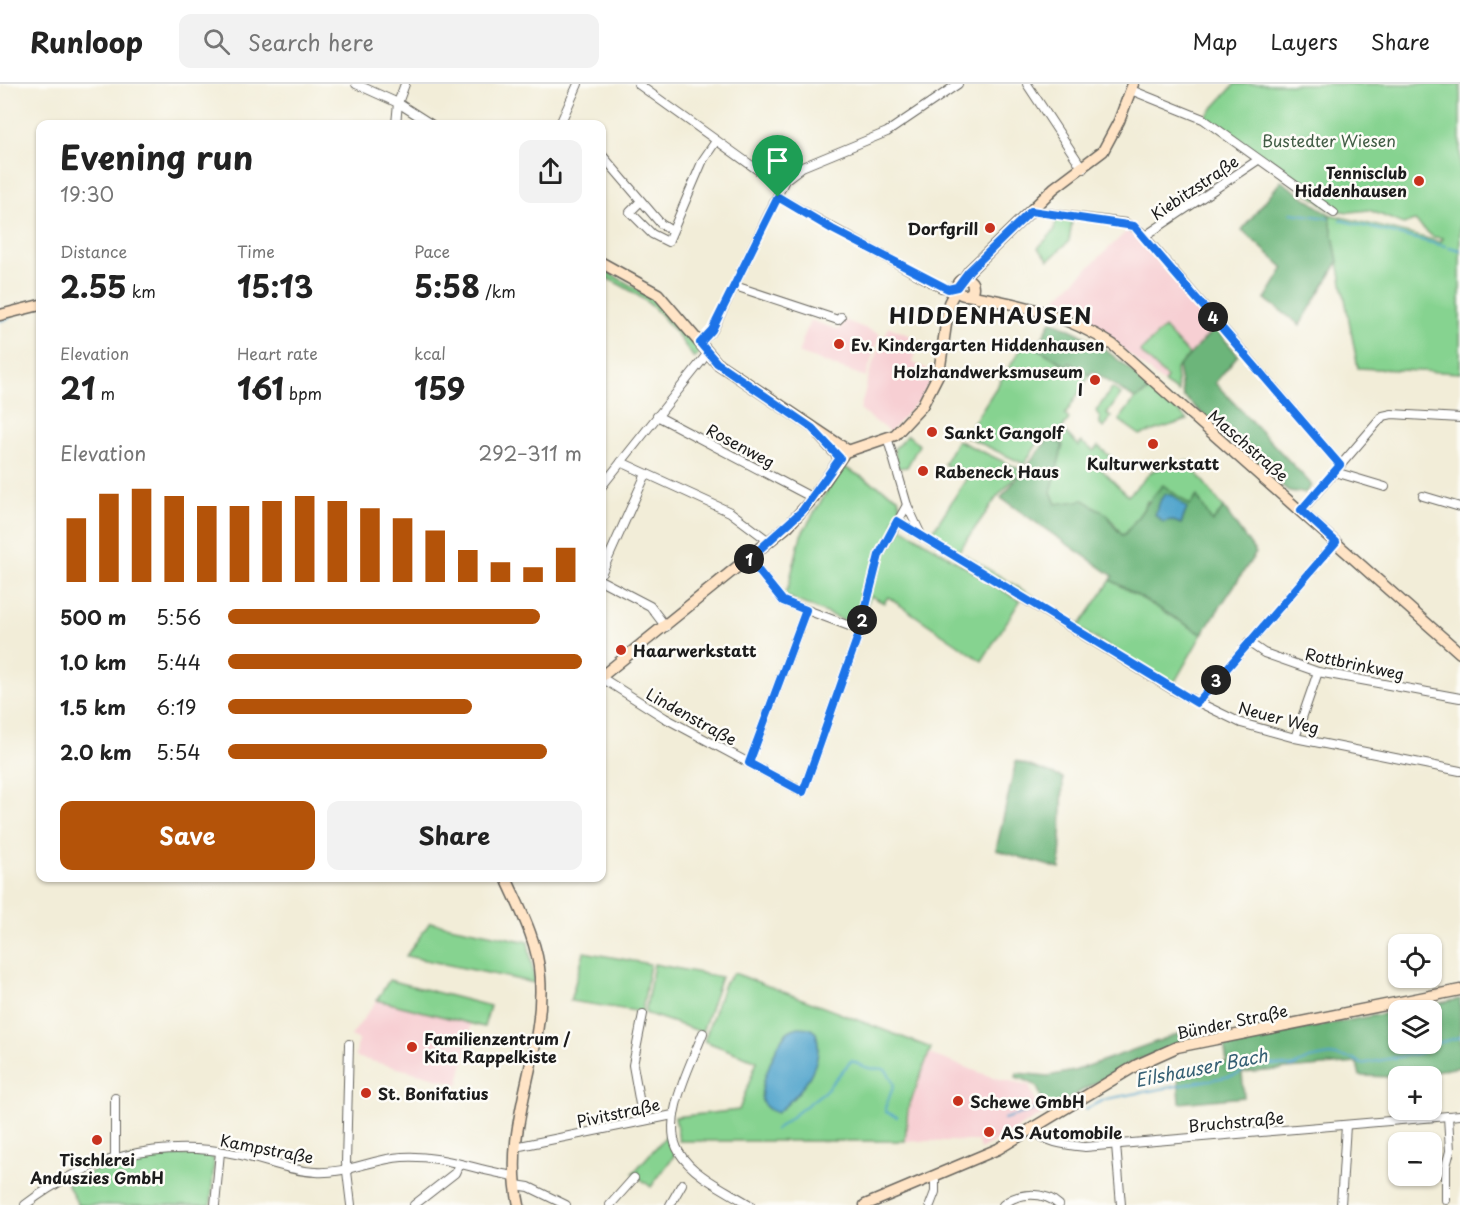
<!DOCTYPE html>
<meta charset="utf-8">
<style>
body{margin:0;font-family:"Playpen Sans",sans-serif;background:#f2f2f2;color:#222;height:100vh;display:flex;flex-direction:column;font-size:22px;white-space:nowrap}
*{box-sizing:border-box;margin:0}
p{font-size:20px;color:#767676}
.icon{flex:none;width:33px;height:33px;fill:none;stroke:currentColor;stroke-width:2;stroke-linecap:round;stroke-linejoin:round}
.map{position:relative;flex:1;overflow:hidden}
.drawer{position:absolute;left:36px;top:36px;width:570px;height:762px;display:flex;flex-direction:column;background:#fff;border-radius:12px;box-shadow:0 2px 4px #0004}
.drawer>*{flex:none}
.fabs{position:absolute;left:1388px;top:850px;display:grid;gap:12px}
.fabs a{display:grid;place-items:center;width:54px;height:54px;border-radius:12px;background:#fff;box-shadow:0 2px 4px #0004;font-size:30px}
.pin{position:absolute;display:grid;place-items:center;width:51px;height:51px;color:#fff;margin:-62px -26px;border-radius:50% 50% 50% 0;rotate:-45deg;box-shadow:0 0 6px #0007}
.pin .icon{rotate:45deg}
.km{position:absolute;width:30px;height:30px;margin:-15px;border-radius:50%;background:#222;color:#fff;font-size:16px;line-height:30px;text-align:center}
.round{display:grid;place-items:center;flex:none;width:63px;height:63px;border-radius:12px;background:#f2f2f2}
.headline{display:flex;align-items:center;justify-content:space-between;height:102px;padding:0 24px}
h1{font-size:33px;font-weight:700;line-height:45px}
.figures{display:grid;grid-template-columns:repeat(3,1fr);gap:9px;height:102px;padding:6px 24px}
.figures div{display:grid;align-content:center}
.figures b{font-size:30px;font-weight:700}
.figures small{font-size:16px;font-weight:400}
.figures p{font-size:16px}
.chart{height:168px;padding:12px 24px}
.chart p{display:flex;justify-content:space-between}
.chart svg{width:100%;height:108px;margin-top:6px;stroke:#b45309;stroke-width:6}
.cta{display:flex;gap:12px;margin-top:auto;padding:12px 24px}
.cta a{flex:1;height:69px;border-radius:12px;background:#b45309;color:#fff;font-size:24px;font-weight:700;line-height:69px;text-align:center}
.cta a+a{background:#f2f2f2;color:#222}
ul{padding:0 24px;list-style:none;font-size:20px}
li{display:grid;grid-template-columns:96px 72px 1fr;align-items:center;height:45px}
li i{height:15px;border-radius:8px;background:#b45309}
header{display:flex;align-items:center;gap:36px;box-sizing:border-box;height:84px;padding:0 30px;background:#fff;border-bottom:2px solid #e0e0e0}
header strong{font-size:28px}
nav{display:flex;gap:33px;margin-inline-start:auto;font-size:21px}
.search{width:420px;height:54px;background:#f2f2f2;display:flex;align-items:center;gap:15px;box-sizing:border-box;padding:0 21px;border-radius:12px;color:#767676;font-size:22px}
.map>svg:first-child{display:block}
.built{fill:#f7cfd3}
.green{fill:#86d390;stroke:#517856;stroke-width:1.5}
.forest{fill:#6cb57a;stroke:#44684b;stroke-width:1.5;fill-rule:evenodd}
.water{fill:#51a4cc;stroke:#366074;stroke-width:1.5}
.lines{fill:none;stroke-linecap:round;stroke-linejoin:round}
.stream{stroke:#51a4cc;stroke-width:2}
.street-casing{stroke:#67655e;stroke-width:10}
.secondary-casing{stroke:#67655e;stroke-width:13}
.street{stroke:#fff;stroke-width:8}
.secondary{stroke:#ffe4c6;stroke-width:10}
.route-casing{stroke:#fff;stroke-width:12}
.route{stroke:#1a73e8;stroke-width:8}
.poi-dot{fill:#c8321e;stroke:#fdfcf7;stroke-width:2}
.labels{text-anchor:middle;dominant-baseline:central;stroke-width:5;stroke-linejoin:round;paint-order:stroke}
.park-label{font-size:16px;fill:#415c45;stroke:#fdfcf7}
.poi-label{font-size:16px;font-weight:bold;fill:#1c1c1c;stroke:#fdfcf7;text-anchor:start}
.street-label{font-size:16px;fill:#1c1c1c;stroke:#fdfcf7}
.water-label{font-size:18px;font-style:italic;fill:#366074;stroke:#fdfcf7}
.district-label{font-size:22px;font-weight:bold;letter-spacing:1.5px;fill:#1c1c1c;stroke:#fdfcf7}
</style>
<header>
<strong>Runloop</strong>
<div class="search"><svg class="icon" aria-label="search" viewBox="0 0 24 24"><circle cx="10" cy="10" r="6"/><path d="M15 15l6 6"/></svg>Search here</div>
<nav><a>Map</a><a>Layers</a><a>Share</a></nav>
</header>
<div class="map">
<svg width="1460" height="1121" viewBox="0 0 1460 1121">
<rect width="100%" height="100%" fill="#fdfcf7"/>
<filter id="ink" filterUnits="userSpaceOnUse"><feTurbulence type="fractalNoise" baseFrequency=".0167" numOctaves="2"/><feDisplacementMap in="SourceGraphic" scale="12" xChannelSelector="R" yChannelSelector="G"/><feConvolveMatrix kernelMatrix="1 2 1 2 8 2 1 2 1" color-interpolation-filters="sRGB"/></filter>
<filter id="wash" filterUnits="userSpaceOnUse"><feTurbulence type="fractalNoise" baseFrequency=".008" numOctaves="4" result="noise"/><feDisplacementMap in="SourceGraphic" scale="24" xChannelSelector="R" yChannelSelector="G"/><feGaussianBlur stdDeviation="1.35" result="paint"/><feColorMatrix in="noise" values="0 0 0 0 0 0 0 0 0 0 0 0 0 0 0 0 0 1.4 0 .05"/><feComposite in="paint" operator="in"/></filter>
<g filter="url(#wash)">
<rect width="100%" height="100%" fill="#f2edd8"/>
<!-- built -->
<g class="built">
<path d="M1129,145l86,99 -51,55 -66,-54 -51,-22z"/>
<path d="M810,236l29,10 5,-10 36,14 -14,43 -68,-24z"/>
<path d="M889,243l29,12 -5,24 22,9 -15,27 -30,33 -30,-22 10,-39z"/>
<path d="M377,916l94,24 -12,60 -103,-27 2,-18 -7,-3z"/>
<path d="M929,970l66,24 34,7 12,30 -61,35 -2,-9h-73l3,-32z"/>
</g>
<!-- green -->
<g class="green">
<path d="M1235,0h225v289l-102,-5 -29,-154 112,28 2,-4 -10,-1 -18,-16 -12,3 -34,-14 -19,2 -19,-2 -127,-92z"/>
<path d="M1056,135l16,2 -3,20 -20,19 -11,-12 16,-17z"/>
<path d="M602,185l53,30 42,49 2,5 -5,5c-30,-43 -43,-60 -92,-82z"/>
<path d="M1164,244l25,27 -13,14 2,23 -14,-9 3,-5 -27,-26z"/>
<path d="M1026,257l40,25 3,-4 21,13 -25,40 4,4 -7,10 17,17 2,-4 13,9 4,-5 13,11 -10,12 27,27 24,-25 35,-10 37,47 -12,14 -15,-25 -7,8 -43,-4 -9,19 -15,16 -15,-21 -52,-11 -5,-12 11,-48 -18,-10 -20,30 -59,-28z"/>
<path d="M1112,304l9,6 -14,20 4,3 -7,11 -4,-3v-7l-4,-7z"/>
<path d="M1152,305l36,31 -48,15 -21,-15 16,-21z"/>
<path d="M908,351l11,10 -12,22 -9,1 -4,-19z"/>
<path d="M957,356l65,30 -25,27 -41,58 -27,-18 38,-59 -23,-14z"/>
<path d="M842,382l56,31 3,11 -8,14 127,79 -38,60 -94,-64 -4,6 -13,-7 -14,26 -5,2 -69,-29 5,-7 13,-53z"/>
<path d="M965,471l115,70 31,-45 91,54 -29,51 -211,-126z"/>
<path d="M430,838l98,20 7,41 -129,-27z"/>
<path d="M584,868l66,12 -8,48 -72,-11z"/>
<path d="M654,880l67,13 -19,55 -57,-19z"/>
<path d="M734,889l197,75 -23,61 -3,32h-226l-4,-24 64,-7 18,-49 -53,-20 20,-57z"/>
<path d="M389,896l101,26 -6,21 -107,-27z"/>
<path d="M668,1050l8,19 -25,34 -18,-14z"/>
<path d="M149,1071h62l3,5 -3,45h-133l-11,-22 38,-17z"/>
</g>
<!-- forest -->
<g class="forest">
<path d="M1281,97l48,33 9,48 -38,63 -35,-26 19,-31 -42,-38z"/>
<path d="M1051,237c41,15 69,39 101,68l-17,10 -42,-28 -3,4 -21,-13 -2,4 -30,-18z"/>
<path d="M1215,244l23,27 -23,28 97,102 -7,8 -17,-2 -105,-95 -5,-29z"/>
<path d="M1050,353l13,8 -12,47 5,12 28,-4 24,15 5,10 10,11c15,-17 24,-35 40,-51l27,20 7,-9 15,26 12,-14 32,45 -54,81 -91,-54 2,-4 -112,-78zM1165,410l8,2 14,12 -6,16 -26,-12z"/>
<path d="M1016,677l47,17 -3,91 -64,-19z"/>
<path d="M1460,915v68l-65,10 -35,-1 -3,-13 -115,10 2,24 -64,6 -2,-30 49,-11 -3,-18 174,-33v33h33v-33h-32z"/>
<path d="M1203,941l1,11 -72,26 -87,50c-6,-23 -4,-28 -29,-35l1,-4 31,3 26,-5z"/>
</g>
<!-- water -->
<g class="water">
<path d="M1166,410l7,2 14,12 -6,16 -10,-4 -8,2 -8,-7 6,-16z"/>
<path d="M799,943l11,1 6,5c10,31 -16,61 -39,80 -7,-3 -12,-5 -15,-12 -4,-13 16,-63 27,-70 3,-2 6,-3 10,-4z"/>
</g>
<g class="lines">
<!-- stream -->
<g class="stream">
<path d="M1291,129l37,5"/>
<path d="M1340,136l105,26"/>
<path d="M1449,163l11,3"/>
<path d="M0,237l11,-4"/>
<path d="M1085,1025l21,-10 131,-24 10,-7 19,-4 26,3 17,-8 21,-4 24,4 7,5 60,-11 6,-7 33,-9"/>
<path d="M1004,1035l32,-10"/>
<path d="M775,1046l50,-39 26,-30c6,1 9,5 14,6 18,6 18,-8 29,18l-9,23 1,4 11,5"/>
</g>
</g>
</g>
<g filter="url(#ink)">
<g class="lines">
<defs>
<g id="street">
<path d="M356,0l42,19 33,21"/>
<path d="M638,0l142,102"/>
<path d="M1027,0l56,85"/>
<path d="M1131,6l72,29 131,94"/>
<path d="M396,40l2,-21 7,-19"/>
<path d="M560,40l18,-40"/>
<path d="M602,71l59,69 11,7"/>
<path d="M778,113l163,91 14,1"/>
<path d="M641,117l-11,11 22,22 16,8 35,-82 13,-19"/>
<path d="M1031,127l95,12 14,8 200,234"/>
<path d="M1145,152l113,-76"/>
<path d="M735,202l103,34 3,-3"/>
<path d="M700,259l13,-13 72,-150 17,-13 85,-35 71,-48"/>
<path d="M657,332l156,82"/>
<path d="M888,356l19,65 15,32"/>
<path d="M621,378l109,50 40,30"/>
<path d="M1335,388l50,15"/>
<path d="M602,402l106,-133"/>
<path d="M1423,412l37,11"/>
<path d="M1301,427l82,-95 9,-2 68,4"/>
<path d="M897,437l276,169 68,33 54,15 165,33"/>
<path d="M749,475l34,42 77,29"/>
<path d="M602,488l44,-98"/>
<path d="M602,497l48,25 16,21"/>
<path d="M1248,558l16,11 54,19 142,26"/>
<path d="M602,594l63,40 138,74 57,-162 19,-75 28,-50"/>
<path d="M1197,619l139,-161"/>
<path d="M1295,654l23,-66"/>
<path d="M749,679l57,-153"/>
<path d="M643,930l-10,51 10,56"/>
<path d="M703,949c-12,32 -43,88 -24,119 14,24 49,39 71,53"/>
<path d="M349,960l-3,119 5,42"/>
<path d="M1031,1044c13,15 35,17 54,19l375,-32"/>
<path d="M1116,1061l5,60"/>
<path d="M515,1063l158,-32"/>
<path d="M115,1073v-59"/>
<path d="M516,1101l13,2 37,18"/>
<path d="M1446,1116v-34l4,-15 -2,-35"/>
<path d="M25,1121c62,-48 134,-66 211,-51 27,5 53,17 80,18 29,2 57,-13 86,-15 38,-3 76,14 113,19"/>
<path d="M215,1121l5,-53"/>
<path d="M414,1121l41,-32 4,-9"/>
<path d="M610,1121l24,-27"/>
<path d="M670,1121l12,-21"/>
<path d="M930,1121l5,-13v-15"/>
<path d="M1003,1121c15,-13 41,-14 56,0"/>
<path d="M1341,1121l5,-80"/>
</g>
<g id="secondary">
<path d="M602,179l56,31 59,69 130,87"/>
<circle cx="965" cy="203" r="8"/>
<path d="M963,196l6,-9 85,-83 49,-37 16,-30 14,-37"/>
<path d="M967,211c53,9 101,20 146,50l347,308"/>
<path d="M0,231l40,-10"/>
<path d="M820,352l20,22"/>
<path d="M602,592l186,-150 25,-28 32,-46 50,-17 27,-29 17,-33 10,-70 8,-16"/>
<path d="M506,794c14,31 32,64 34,99 6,77 -39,149 -21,228"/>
<path d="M865,1121l133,-56 139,-84 40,-18 283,-57"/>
</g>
</defs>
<!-- street casing -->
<use href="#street" class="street-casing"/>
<!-- secondary casing -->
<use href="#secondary" class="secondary-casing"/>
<!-- street -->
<use href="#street" class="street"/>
<!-- secondary -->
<use href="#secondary" class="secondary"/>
</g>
</g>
<g class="lines" filter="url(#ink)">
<defs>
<path id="route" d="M778,113l54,32 116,60 9,-2 12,-16 62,-60 103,15 206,239 -39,45 35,32 -139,161 -300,-182 -18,34 -19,75 -57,162 -54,-29 57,-153 -23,-9 -34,-42 53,-48 38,-53 -28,-30 -95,-65 -17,-20 12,-13z"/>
</defs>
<!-- route casing -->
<use href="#route" class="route-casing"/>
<!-- route -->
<use href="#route" class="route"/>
</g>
<!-- markers -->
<g class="poi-dot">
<circle cx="1419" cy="97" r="6"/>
<circle cx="990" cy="144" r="6"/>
<circle cx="839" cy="260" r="6"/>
<circle cx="1095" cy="296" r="6"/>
<circle cx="932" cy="348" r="6"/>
<circle cx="1153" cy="360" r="6"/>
<circle cx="923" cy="387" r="6"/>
<circle cx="621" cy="566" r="6"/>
<circle cx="412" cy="963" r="6"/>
<circle cx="366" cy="1009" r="6"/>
<circle cx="958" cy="1017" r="6"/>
<circle cx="989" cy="1048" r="6"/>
<circle cx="97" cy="1056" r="6"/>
</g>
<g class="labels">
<!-- park labels -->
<g class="park-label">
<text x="1329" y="56">Bustedter Wiesen</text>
</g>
<!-- poi labels -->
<g class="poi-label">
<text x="1407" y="88" text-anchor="end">Tennisclub<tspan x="1407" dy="18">Hiddenhausen</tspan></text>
<text x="978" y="144" text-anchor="end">Dorfgrill</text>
<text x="851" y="260">Ev. Kindergarten Hiddenhausen</text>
<text x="1083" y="287" text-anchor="end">Holzhandwerksmuseum<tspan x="1083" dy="18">I</tspan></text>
<text x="944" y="348">Sankt Gangolf</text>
<text x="1153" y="379" text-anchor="middle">Kulturwerkstatt</text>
<text x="935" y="387">Rabeneck Haus</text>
<text x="633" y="566">Haarwerkstatt</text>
<text x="424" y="954">Familienzentrum /<tspan x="424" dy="18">Kita Rappelkiste</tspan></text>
<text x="378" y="1009">St. Bonifatius</text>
<text x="970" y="1017">Schewe GmbH</text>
<text x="1001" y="1048">AS Automobile</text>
<text x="97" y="1075" text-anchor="middle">Tischlerei<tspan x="97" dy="18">Anduszies GmbH</tspan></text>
</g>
<!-- street labels -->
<g class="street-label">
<text transform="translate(1194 103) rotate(-34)">Kiebitzstraße</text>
<text transform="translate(741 361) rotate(28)">Rosenweg</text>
<text transform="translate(1249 361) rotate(41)">Maschstraße</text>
<text transform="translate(1355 579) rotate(12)">Rottbrinkweg</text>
<text transform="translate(692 632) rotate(29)">Lindenstraße</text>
<text transform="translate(1279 633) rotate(15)">Neuer Weg</text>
<text transform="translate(1232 937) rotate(-12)">Bünder Straße</text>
<text transform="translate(618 1028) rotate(-12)">Pivitstraße</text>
<text transform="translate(1236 1037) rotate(-5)">Bruchstraße</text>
<text transform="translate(267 1064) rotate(11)">Kampstraße</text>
</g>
<!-- water labels -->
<g class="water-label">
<text transform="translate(1201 983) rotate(-11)">Eilshauser Bach</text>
</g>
<!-- district labels -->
<g class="district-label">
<text x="991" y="230">HIDDENHAUSEN</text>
</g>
</g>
</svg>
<div class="fabs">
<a><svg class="icon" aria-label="locate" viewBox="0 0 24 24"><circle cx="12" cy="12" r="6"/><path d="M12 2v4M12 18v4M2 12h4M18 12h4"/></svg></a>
<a><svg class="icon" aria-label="layers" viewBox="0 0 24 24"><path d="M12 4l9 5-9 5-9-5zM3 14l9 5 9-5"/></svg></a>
<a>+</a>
<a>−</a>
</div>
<div class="pin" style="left:778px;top:113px;background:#1e9e55"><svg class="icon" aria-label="arrive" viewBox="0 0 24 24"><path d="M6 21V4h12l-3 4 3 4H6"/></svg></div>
<b class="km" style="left:749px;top:475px">1</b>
<b class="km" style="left:862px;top:536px">2</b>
<b class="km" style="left:1216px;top:596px">3</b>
<b class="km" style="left:1213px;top:233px">4</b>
<section class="drawer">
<div class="headline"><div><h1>Evening run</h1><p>19:30</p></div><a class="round"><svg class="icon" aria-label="share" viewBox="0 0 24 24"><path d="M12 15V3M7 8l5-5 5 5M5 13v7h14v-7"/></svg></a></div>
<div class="figures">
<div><p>Distance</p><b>2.55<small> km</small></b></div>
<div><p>Time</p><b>15:13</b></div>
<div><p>Pace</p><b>5:58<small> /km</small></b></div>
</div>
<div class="figures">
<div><p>Elevation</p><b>21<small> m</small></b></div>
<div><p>Heart rate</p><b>161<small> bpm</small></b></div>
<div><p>kcal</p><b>159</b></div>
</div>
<div class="chart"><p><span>Elevation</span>292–311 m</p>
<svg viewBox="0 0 160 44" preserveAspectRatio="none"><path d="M5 44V18M15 44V8M25 44V6M35 44V9M45 44V13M55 44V13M65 44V11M75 44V9M85 44V11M95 44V14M105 44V18M115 44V23M125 44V31M135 44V36M145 44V38M155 44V30"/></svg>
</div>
<ul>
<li><b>500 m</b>5:56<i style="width:88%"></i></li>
<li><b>1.0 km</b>5:44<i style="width:100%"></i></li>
<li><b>1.5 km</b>6:19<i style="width:69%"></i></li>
<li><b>2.0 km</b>5:54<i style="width:90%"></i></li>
</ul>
<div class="cta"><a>Save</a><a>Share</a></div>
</section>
</div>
